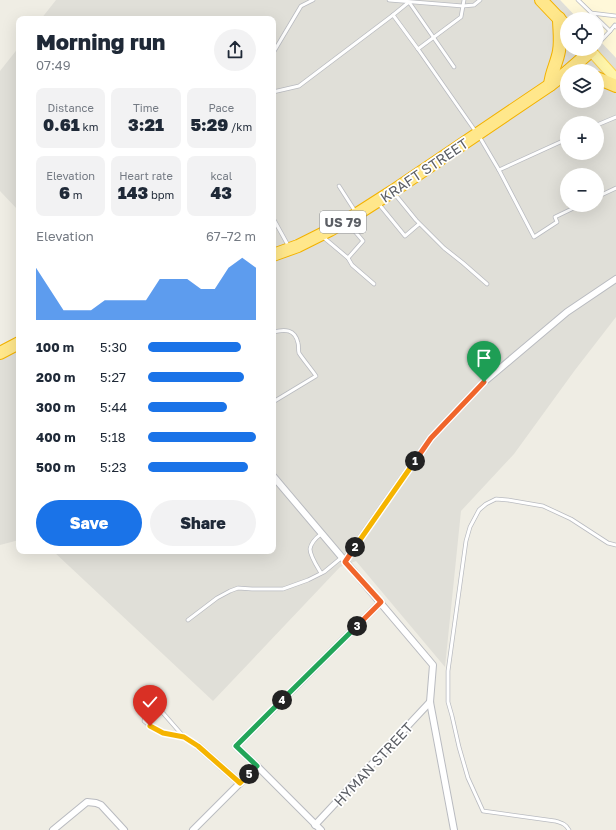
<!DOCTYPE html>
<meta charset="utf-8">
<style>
body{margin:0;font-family:"Golos Text",sans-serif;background:#f2f2f3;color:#1f2937;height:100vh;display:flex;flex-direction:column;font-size:15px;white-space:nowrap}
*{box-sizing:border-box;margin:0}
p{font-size:13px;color:#747a83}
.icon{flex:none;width:22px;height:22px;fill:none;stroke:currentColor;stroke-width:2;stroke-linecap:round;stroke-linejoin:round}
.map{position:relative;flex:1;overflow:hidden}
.details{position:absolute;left:16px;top:16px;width:260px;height:538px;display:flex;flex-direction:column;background:#fff;border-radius:8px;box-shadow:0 4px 16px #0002}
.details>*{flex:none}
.fabs{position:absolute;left:560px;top:12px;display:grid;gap:8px}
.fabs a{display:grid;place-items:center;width:44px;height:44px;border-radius:50%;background:#fff;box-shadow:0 4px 16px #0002;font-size:20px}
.pin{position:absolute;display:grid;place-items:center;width:34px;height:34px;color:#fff;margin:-41px -17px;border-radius:50% 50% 50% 0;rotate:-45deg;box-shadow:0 0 4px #0007}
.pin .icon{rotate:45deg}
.km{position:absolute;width:20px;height:20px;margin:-10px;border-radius:50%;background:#222;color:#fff;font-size:11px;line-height:20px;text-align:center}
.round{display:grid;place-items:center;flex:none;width:42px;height:42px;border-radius:21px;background:#f2f2f3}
.head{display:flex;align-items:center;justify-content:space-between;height:68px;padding:0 20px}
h1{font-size:22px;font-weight:800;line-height:30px}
.stats{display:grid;grid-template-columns:repeat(3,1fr);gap:6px;height:68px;padding:4px 20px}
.stats div{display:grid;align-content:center;border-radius:8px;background:#f2f2f3;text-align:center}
.stats b{font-size:17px;font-weight:800}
.stats small{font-size:11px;font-weight:400}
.stats p{font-size:11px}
.chart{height:112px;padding:8px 20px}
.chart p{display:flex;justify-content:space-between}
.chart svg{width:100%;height:72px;margin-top:4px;fill:#1a73e8;opacity:.7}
.action{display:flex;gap:8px;margin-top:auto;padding:8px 20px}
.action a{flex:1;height:46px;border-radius:24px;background:#1a73e8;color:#fff;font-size:16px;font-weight:800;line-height:46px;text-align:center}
.action a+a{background:#f2f2f3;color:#1f2937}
ul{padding:0 20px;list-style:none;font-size:13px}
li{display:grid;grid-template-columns:64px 48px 1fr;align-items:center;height:30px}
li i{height:10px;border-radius:5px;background:#1a73e8}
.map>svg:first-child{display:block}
.commercial{fill:#fff8d9}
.industrial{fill:#e0dfd8;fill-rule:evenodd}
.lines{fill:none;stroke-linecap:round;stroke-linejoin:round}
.lane-casing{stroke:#b9bbc0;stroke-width:4.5}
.street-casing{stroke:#b9bbc0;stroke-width:8}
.primary-casing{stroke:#f8d154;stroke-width:12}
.highway-casing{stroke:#f3b200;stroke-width:14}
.lane{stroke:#fff;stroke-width:3}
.street{stroke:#fff;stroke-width:6}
.primary{stroke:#fff5a9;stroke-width:10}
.highway{stroke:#ffe78b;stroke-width:12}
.split-1-casing{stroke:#fff;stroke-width:8}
.split-2-casing{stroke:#fff;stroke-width:8}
.split-3-casing{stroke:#fff;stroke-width:8}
.split-4-casing{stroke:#fff;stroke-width:8}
.split-5-casing{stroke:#fff;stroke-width:8}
.split-6-casing{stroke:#fff;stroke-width:8}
.split-1{stroke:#f0652b;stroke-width:5}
.split-2{stroke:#f5b400;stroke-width:5}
.split-3{stroke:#f0652b;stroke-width:5}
.split-4{stroke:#22a559;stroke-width:5}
.split-5{stroke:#22a559;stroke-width:5}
.split-6{stroke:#f5b400;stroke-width:5}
.labels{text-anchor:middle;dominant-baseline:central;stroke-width:3.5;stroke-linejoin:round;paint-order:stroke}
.shield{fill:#fff;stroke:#8d8f93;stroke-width:1}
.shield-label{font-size:13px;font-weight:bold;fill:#5c5f65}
.street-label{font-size:14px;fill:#5c5f65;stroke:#fff}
</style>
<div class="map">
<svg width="616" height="830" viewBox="0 0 616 830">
<rect width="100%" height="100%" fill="#efede4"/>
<!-- commercial -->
<path class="commercial" d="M560,0h56v58l-19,-20v-19h-19z"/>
<!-- industrial -->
<g class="industrial">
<path d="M56,0h504l18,19h-11v30h30v-11l19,20v259l-41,53 -61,84 -53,57 -16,156 -89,-106 -16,6 -127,134 -160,-150h220v-532h-232zM567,71h30v30h-30zM567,123h30v30h-30zM567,175h30v30h-30z"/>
<path d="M19,47v164l-19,-20v-120z"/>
<path d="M19,338v202l-19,5v-198z"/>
</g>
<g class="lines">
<defs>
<g id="lane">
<path d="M389,0l74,6 11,-1 6,-5"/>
<path d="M578,0l32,31 -13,14"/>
<path d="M591,13l25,3"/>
<path d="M393,15l16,-13 45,65"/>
<path d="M610,31l5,-6 1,2"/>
<path d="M418,49l43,-32 3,-17"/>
<path d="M273,53l28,-47 12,-6"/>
<path d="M273,92l26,-6 94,-71 25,34 58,83"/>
<path d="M597,125l19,-8"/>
<path d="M479,136l20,34 35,67 23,-15 -2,-5 25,-12"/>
<path d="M499,170l68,-31"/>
<path d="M339,186l16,25"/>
<path d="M394,193l22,27 28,28 19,15 24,21"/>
<path d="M597,197l19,-9"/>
<path d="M378,203l27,33 14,-12"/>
<path d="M273,218l16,29"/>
<path d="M323,237l25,21 15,-17 -16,-19"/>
<path d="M348,258l4,7 22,19"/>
<path d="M273,332c12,-3 22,-3 25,11 1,3 0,7 1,10 3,5 13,17 17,23l-43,26"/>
<path d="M321,573c-3,-5 -11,-17 -11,-24 1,-6 7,-12 11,-15"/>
<path d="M188,620l29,-22 13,-7 8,-3 14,1h31l25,-9 16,-8 17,-14"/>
<path d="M184,737l-21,-24 -11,-4 -7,6 -1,6 6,5 13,7 21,4 14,9"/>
<path d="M569,830c-3,-6 -7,-7 -14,-9l-72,-10 -15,-33 -9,-31 -7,-31 -4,-14v-31l18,-130 4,-14 9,-17 7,-6 10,-5 12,1 35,6 28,13 37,24 8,2"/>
</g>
<g id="street">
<path d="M273,476l160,189 -3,37 24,128"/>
<path d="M345,561l86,-123 53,-56 83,-70 49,-33"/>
<path d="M198,746l42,37"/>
<path d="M315,825l115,-123"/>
<path d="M53,830l34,-28 9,1 5,2 23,25"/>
<path d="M193,830l64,-64"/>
<path d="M321,830l-64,-64 -21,-20 145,-144"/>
</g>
<path id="primary" d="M591,51l25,28"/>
<g id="highway">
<path d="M541,0l22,23"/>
<path d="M568,71l23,-20 -2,-2"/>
<path d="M597,78l19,8"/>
<path d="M550,85c1,-13 7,-22 9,-34 2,-11 0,-22 0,-33"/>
<path d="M273,255l25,-9 32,-16 27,-16 36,-23 157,-106 17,-13"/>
<path d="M0,353l19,-10"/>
</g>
</defs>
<!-- lane casing -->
<use href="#lane" class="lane-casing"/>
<!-- street casing -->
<use href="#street" class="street-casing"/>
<!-- primary casing -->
<use href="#primary" class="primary-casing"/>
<!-- highway casing -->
<use href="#highway" class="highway-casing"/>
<!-- lane -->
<use href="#lane" class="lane"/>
<!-- street -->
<use href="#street" class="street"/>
<!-- primary -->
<use href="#primary" class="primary"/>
<!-- highway -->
<use href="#highway" class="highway"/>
</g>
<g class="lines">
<defs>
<path id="split-1" d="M415,461l16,-23 53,-56"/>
<path id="split-2" d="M355,547l60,-86"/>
<path id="split-3" d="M355,547l-10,15 36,40 -24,24"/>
<path id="split-4" d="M282,700l75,-74"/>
<path id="split-5" d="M249,774l8,-8 -21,-20 46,-46"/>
<path id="split-6" d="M150,726l13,7 21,4 14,9 42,37 9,-9"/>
</defs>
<!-- split-1 casing -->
<use href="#split-1" class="split-1-casing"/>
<!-- split-2 casing -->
<use href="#split-2" class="split-2-casing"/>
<!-- split-3 casing -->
<use href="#split-3" class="split-3-casing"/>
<!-- split-4 casing -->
<use href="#split-4" class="split-4-casing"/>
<!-- split-5 casing -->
<use href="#split-5" class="split-5-casing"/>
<!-- split-6 casing -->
<use href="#split-6" class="split-6-casing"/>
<!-- split-1 -->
<use href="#split-1" class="split-1"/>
<!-- split-2 -->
<use href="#split-2" class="split-2"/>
<!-- split-3 -->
<use href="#split-3" class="split-3"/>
<!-- split-4 -->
<use href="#split-4" class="split-4"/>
<!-- split-5 -->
<use href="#split-5" class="split-5"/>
<!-- split-6 -->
<use href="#split-6" class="split-6"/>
</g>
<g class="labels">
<!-- shield labels -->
<rect class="shield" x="320" y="211" width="46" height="22" rx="3"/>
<g class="shield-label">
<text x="343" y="222">US 79</text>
</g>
<!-- street labels -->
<g class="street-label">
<text transform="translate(424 170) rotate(-34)">KRAFT STREET</text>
<text transform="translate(373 764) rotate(-47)">HYMAN STREET</text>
</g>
</g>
</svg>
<div class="fabs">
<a><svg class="icon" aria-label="locate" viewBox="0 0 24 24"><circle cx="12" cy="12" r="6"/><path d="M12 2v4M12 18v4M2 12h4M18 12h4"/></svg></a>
<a><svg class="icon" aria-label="layers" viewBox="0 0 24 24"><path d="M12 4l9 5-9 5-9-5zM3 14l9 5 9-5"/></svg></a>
<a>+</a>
<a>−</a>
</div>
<div class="pin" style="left:484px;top:382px;background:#1e9e55"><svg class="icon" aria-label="arrive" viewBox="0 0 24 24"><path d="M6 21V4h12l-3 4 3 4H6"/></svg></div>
<div class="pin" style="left:150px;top:726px;background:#d93025"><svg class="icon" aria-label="check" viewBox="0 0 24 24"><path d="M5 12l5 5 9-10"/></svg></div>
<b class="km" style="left:415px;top:461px">1</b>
<b class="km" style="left:355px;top:547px">2</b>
<b class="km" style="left:357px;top:626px">3</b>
<b class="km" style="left:282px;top:700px">4</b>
<b class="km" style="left:249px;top:774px">5</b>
<section class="details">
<div class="head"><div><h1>Morning run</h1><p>07:49</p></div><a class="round"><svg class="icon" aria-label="share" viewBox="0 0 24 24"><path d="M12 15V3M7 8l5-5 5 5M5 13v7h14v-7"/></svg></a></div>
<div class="stats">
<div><p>Distance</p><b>0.61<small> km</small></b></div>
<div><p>Time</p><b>3:21</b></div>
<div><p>Pace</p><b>5:29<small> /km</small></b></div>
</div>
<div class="stats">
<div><p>Elevation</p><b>6<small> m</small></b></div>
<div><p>Heart rate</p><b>143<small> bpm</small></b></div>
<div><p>kcal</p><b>43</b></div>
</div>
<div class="chart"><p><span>Elevation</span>67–72 m</p>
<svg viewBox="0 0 160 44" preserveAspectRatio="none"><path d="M0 44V12L10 25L20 38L30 38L40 38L50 32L60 32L70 32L80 32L90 19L100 19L110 19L120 25L130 25L140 12L150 6L160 12V44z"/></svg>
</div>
<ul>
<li><b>100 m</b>5:30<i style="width:86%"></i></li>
<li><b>200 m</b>5:27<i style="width:89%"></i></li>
<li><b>300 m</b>5:44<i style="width:73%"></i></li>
<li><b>400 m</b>5:18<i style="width:100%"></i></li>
<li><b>500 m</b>5:23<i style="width:93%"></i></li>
</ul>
<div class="action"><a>Save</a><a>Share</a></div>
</section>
</div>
